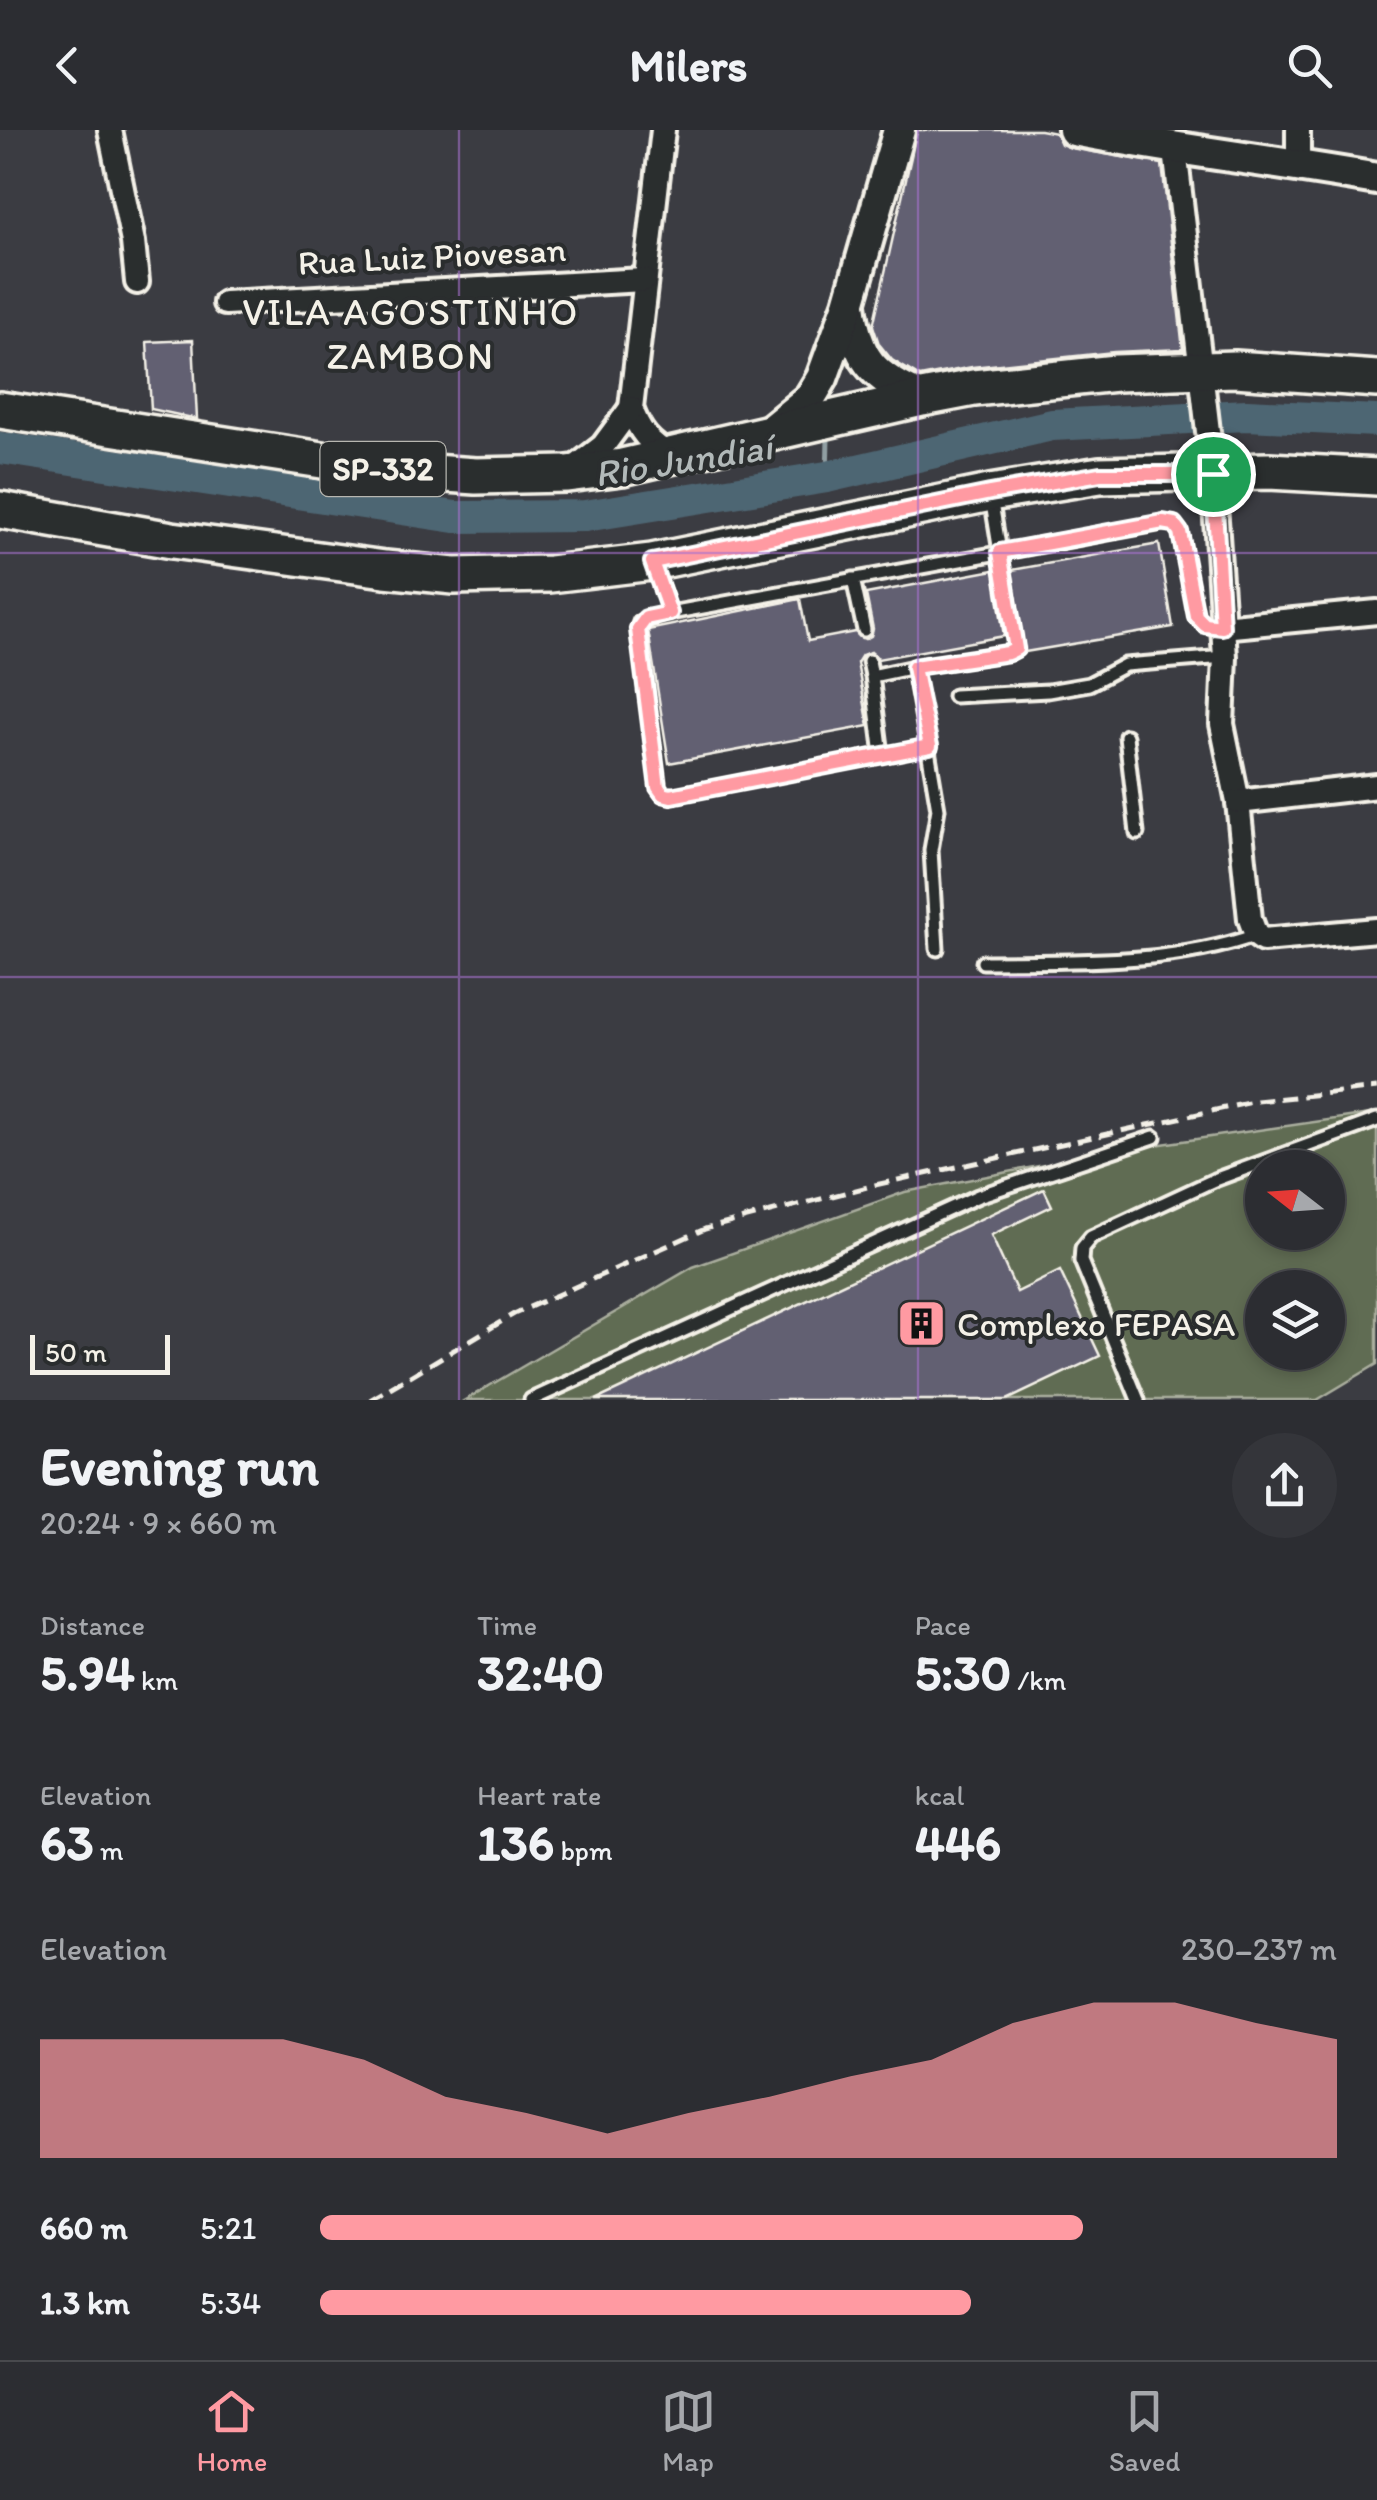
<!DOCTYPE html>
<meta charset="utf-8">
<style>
body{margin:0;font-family:Itim,sans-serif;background:#34353a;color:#f1f3f6;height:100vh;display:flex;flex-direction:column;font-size:38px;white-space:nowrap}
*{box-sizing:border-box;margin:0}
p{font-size:32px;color:#a6a8ac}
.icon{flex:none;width:55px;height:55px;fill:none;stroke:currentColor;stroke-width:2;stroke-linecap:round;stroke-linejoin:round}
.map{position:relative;height:1270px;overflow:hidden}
.panel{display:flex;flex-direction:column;background:#2c2d32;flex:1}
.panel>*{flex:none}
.needle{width:65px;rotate:287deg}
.tools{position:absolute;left:1245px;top:1020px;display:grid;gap:20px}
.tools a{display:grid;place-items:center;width:100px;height:100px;border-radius:50%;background:#2c2d32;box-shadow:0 5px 15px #0003,0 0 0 2px #48494d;font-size:50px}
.scale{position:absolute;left:30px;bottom:25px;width:140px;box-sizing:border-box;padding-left:10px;border:5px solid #f4f1e8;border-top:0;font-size:28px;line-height:35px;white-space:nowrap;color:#f4f1e8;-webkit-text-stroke:8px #2a2d2e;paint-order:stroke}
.pin{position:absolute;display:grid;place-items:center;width:85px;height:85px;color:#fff;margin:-42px;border:5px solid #fff;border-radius:50%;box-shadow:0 2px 10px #0007}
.round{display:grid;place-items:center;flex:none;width:105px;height:105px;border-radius:52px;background:#34353a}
.summary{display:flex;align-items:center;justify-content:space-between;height:170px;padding:0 40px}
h1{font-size:55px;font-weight:700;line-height:75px}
.metrics{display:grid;grid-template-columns:repeat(3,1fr);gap:15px;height:170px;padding:10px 40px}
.metrics div{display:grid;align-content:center}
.metrics b{font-size:50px;font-weight:700}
.metrics small{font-size:28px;font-weight:400}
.metrics p{font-size:28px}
.chart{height:280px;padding:20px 40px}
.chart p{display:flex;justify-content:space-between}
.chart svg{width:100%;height:180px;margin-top:10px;fill:#ff9aa2;opacity:.7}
ul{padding:0 40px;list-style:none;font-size:32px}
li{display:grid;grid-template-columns:160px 120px 1fr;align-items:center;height:75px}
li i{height:25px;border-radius:12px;background:#ff9aa2}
header{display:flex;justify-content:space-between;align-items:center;height:130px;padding:0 40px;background:#2c2d32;font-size:45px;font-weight:700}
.menu{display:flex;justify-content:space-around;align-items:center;height:140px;border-top:2px solid #48494d;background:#2c2d32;font-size:28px;color:#a6a8ac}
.menu a{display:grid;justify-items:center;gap:5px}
.menu .active{color:#ff9aa2}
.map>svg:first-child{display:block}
.green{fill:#616c53;stroke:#aaae9e;stroke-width:2.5;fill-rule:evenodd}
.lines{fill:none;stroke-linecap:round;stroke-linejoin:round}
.stream{stroke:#909ea2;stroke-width:5}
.river{stroke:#4e6673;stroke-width:32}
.building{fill:#626072;stroke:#f4f1e8;stroke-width:2.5}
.lane-casing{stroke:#f4f1e8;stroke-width:19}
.street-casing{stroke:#f4f1e8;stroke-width:30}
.secondary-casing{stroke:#f4f1e8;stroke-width:38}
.primary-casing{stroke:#f4f1e8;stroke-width:42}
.lane{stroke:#2a2d2e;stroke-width:11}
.street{stroke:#2a2d2e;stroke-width:22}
.secondary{stroke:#2a2d2e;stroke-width:30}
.primary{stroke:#2a2d2e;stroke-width:35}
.rail{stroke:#f4f1e8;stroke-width:5;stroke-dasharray:15 8;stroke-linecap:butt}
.route-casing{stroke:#fff;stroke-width:20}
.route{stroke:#ff9aa2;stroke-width:12}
.grid{fill:none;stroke:#a571cd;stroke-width:2.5;stroke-opacity:0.55}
.labels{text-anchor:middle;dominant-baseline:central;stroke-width:8;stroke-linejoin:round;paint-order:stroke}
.shield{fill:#2a2d2e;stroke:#b7b6b0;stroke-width:2.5}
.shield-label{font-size:32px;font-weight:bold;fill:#f4f1e8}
.street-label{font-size:35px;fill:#f4f1e8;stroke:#2a2d2e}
.poi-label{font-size:35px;fill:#f4f1e8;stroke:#2a2d2e;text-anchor:start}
.neighbourhood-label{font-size:38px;letter-spacing:2.5px;fill:#f4f1e8;stroke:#2a2d2e}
.water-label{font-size:38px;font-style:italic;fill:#b2b9b9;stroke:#2a2d2e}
</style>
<header><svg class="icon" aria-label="back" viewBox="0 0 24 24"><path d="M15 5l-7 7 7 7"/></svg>Milers<svg class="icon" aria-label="search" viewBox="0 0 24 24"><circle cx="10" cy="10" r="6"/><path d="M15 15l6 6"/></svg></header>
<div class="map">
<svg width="1377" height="1270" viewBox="0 0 1377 1270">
<rect width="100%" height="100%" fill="#3b3c42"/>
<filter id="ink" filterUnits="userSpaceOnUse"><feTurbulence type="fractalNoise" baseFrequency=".01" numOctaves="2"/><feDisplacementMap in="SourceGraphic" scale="20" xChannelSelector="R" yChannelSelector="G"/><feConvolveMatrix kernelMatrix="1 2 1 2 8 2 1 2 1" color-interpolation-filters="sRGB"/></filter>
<g filter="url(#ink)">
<!-- green -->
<path class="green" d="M1377,983v251l-60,36h-852l228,-133 212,-75 222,-43zM1262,1038h66v64h-66zM1262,1158h66v64h-66z"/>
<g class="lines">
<!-- stream -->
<path class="stream" d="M827,347l1,-39"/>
<!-- river -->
<path class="river" d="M0,318l455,69 130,-1 242,-39 225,-52 195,-10 130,6"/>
</g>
<!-- building -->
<g class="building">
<path d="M917,0h123l16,3 5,11 10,4 91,16 21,185 -69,3 -142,15 -52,10 -28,-17 -13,-16 -6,-18z"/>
<path d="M193,210l4,79 -46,-10 -4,-67z"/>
<path d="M1159,414l14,83 -148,25 -13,-82z"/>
<path d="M994,440l10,66 -126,23 -7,-7 -9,3 -5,8 12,63 -200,37 -21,-133 152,-31 8,42 47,-9 10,7 6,-3 2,-7 -7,-35z"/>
<path d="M1044,1059l8,17 -61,29 26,57 43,-21 40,85 -93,44h-411z"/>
</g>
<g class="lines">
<defs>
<g id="lane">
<path d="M654,436l16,47"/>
<path d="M853,449l11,51"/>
<path d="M869,531l3,15 42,-9"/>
<path d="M872,546l10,79"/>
<path d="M954,566l94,-5 41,-7 36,-19 100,-8"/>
<path d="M1126,606l11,97"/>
<path d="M930,616l-259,50 -8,-2 -5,-7 -20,-158 2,-7 30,-9 493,-90 11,1 6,8 16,84 9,9 17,2"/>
<path d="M937,819l-6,-99 7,-41 -24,-142 95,-14 7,-4 -25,-152"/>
<path d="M983,832c87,-1 191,3 273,-27"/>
<path d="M531,1270l447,-204 176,-59"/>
<path d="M1138,1270l-57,-139 1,-13 9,-11 123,-57 163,-60"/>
</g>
<g id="street">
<path d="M110,0l23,112 4,40"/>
<path d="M663,0l-32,278c8,24 18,35 40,48"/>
<path d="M1175,20l38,324 12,183 -3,67 16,78 12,117 6,16 7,5 114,-10"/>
<path d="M1298,35v-35"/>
<path d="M225,173l419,-23"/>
<path d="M572,340l31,-24 28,-38"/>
<path d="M1222,497l155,-15"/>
<path d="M1238,672l139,-16"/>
</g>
<g id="secondary">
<path d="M1074,0c101,20 202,31 303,49"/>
<path d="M850,175c7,54 22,72 72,93"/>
<path d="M766,304l44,-36 12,-20 27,-74 50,-174"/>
</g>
<g id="primary">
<path d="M0,280l387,60 89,6 91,-2 55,-7 300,-69 52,-10 142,-15 119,-4 142,10"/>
<path d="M0,380l172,30 213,29 69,7 96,-2 102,-12 338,-69 110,-18 169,-4 108,6"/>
</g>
</defs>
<!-- lane casing -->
<use href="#lane" class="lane-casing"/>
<!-- street casing -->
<use href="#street" class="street-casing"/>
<!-- secondary casing -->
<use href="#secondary" class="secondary-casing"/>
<!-- primary casing -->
<use href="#primary" class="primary-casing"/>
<!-- lane -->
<use href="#lane" class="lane"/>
<!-- street -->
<use href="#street" class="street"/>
<!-- secondary -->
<use href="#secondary" class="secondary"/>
<!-- primary -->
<use href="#primary" class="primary"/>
<!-- rail -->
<path class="rail" d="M370,1270l144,-86 191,-85 170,-44 382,-84 120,-13"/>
</g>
</g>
<g class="lines" filter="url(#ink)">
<defs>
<path id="route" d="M1100,344h113l9,153 -17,-2 -9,-9 -16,-84 -6,-8 -11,-2 -163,30 16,97 -8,4 -94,14 16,79 -259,50 -8,-2 -5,-7 -20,-158 8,-11 24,-5 -18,-51 338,-69z"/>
</defs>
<!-- route casing -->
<use href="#route" class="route-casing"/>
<!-- route -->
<use href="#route" class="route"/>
</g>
<!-- grid -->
<path class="grid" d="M459,0v1270M918,0v1270M0,423h1377M0,847h1377"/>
<!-- icons -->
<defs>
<symbol id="building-square" viewBox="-11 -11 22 22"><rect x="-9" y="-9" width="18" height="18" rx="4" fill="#ff9aa2" stroke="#2a2d2e"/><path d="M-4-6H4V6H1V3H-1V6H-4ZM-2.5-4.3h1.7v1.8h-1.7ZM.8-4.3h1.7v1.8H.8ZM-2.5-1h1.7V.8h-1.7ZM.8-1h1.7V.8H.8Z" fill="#111"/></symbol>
</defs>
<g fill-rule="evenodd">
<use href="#building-square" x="894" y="1166" width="55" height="55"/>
</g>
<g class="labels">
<!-- shield labels -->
<rect class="shield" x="320.5" y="312" width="125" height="54" rx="8"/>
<g class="shield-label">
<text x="383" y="339">SP-332</text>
</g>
<!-- street labels -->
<g class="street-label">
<text transform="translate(432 126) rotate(-3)">Rua Luiz Piovesan</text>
</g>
<!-- poi labels -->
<g class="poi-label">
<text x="957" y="1194">Complexo FEPASA</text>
</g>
<!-- neighbourhood labels -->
<g class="neighbourhood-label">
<text x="411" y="182">VILA AGOSTINHO<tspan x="411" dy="44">ZAMBON</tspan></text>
</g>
<!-- water labels -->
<g class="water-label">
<text transform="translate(683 330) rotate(-9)">Rio Jundiaí</text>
</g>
</g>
</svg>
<div class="tools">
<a><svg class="needle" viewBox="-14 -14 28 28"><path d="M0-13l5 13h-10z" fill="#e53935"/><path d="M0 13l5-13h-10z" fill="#a6a8ac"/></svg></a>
<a><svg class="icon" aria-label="layers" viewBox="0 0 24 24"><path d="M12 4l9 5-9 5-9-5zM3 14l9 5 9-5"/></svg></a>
</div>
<div class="scale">50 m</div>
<div class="pin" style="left:1213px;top:344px;background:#1e9e55"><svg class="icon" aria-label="arrive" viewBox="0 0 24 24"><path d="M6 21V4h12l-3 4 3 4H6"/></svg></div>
</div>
<section class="panel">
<div class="summary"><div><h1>Evening run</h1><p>20:24 · 9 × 660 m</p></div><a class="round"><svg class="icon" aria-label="share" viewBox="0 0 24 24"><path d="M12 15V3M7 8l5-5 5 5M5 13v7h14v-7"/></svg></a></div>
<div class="metrics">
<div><p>Distance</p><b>5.94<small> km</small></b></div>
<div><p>Time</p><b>32:40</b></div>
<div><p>Pace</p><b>5:30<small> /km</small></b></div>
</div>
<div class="metrics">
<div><p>Elevation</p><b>63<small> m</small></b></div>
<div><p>Heart rate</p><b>136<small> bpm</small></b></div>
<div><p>kcal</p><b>446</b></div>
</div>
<div class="chart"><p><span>Elevation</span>230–237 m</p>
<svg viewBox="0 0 160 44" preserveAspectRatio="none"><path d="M0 44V15L10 15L20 15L30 15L40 20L50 29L60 33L70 38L80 33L90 29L100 24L110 20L120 11L130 6L140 6L150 11L160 15V44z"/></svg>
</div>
<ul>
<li><b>660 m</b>5:21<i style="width:75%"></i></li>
<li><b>1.3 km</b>5:34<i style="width:64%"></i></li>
</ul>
</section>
<nav class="menu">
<a class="active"><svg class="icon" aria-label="home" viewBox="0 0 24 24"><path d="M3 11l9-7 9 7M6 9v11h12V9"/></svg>Home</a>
<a><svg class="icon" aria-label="map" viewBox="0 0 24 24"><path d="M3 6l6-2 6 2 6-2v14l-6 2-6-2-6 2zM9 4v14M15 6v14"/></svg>Map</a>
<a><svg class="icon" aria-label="saved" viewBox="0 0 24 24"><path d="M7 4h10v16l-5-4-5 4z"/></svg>Saved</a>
</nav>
